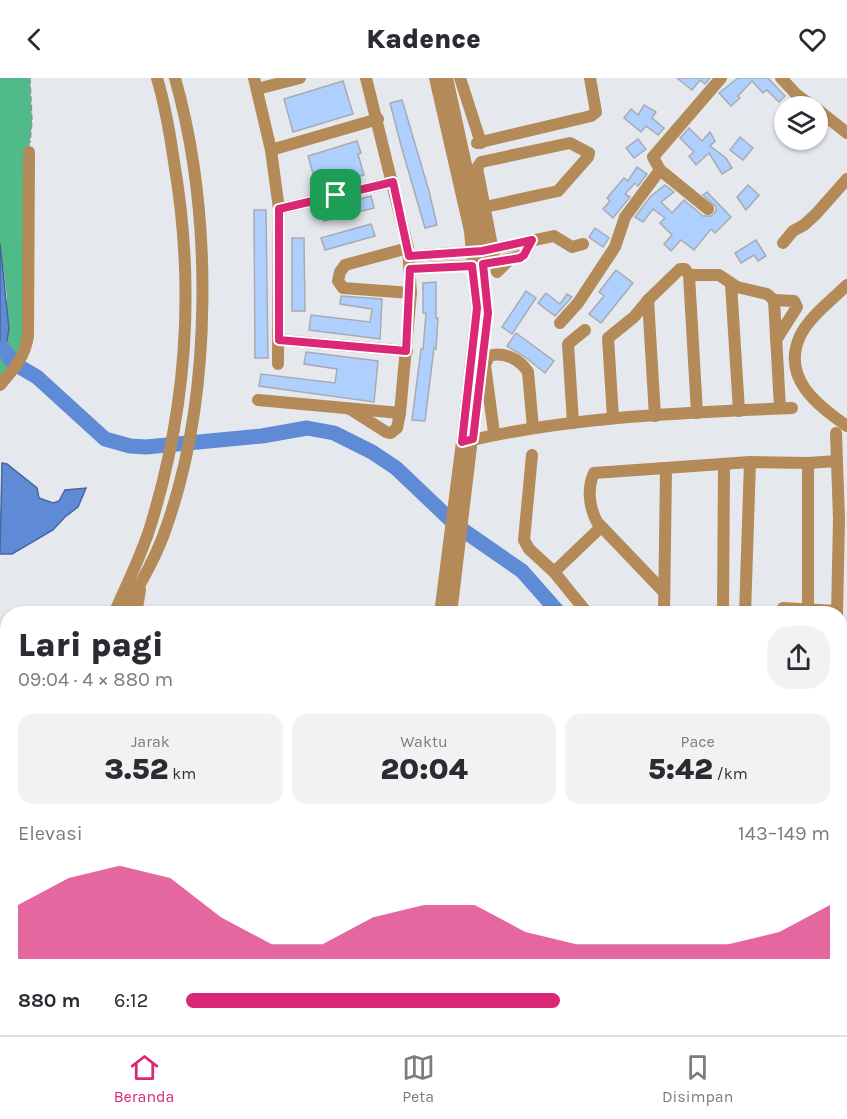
<!DOCTYPE html>
<html lang="id">
<meta charset="utf-8">
<style>
body{margin:0;font-family:Karla,sans-serif;background:#f2f2f3;color:#2b2b33;height:100vh;display:flex;flex-direction:column;font-size:22px;white-space:nowrap}
*{box-sizing:border-box;margin:0}
p{font-size:20px;color:#7c7c81}
.icon{flex:none;width:33px;height:33px;fill:none;stroke:currentColor;stroke-width:2;stroke-linecap:round;stroke-linejoin:round}
.map{position:relative;flex:1;overflow:hidden}
.details{position:absolute;left:0px;top:528px;width:848px;height:429px;display:flex;flex-direction:column;background:#fff;border-radius:24px 24px 0 0;box-shadow:0 2px 4px #0004}
.details>*{flex:none}
.fabs{position:absolute;left:774px;top:18px;display:grid;gap:12px}
.fabs a{display:grid;place-items:center;width:54px;height:54px;border-radius:50%;background:#fff;box-shadow:0 2px 4px #0004;font-size:30px}
.pin{position:absolute;display:grid;place-items:center;width:51px;height:51px;color:#fff;margin:-26px;border-radius:12px;box-shadow:0 3px 9px #0006}
.round{display:grid;place-items:center;flex:none;width:63px;height:63px;border-radius:24px;background:#f2f2f3}
.head{display:flex;align-items:center;justify-content:space-between;height:102px;padding:0 18px}
h1{font-size:33px;font-weight:800;line-height:45px}
.figures{display:grid;grid-template-columns:repeat(3,1fr);gap:9px;height:102px;padding:6px 18px}
.figures div{display:grid;align-content:center;border-radius:15px;background:#f2f2f3;text-align:center}
.figures b{font-size:30px;font-weight:800}
.figures small{font-size:16px;font-weight:400}
.figures p{font-size:16px}
.chart{height:168px;padding:12px 18px}
.chart p{display:flex;justify-content:space-between}
.chart svg{width:100%;height:108px;margin-top:6px;fill:#db2777;opacity:.7}
ul{padding:0 18px;list-style:none;font-size:20px}
li{display:grid;grid-template-columns:96px 72px 1fr;align-items:center;height:45px}
li i{height:15px;border-radius:8px;background:#db2777}
header{display:flex;justify-content:space-between;align-items:center;height:78px;padding:0 18px;background:#fff;font-size:27px;font-weight:800}
.tab-bar{display:flex;justify-content:space-around;align-items:center;height:84px;border-top:2px solid #e1e1e2;background:#fff;font-size:16px;color:#7c7c81}
.tab-bar a{display:grid;justify-items:center;gap:3px}
.tab-bar .current{color:#db2777}
.map>svg:first-child{display:block}
.forest{fill:#50ba88}
.water{fill:#5f8bd6;stroke:#47669b;stroke-width:1.5}
.lines{fill:none;stroke-linecap:round;stroke-linejoin:round}
.river{stroke:#5f8bd6;stroke-width:15}
.building{fill:#afcffe;stroke:#a8abb0;stroke-width:1.5}
.path{stroke:#919497;stroke-width:1.5;stroke-dasharray:6 3;stroke-linecap:butt}
.minor{stroke:#b38a58;stroke-width:12}
.route-casing{stroke:#fff;stroke-width:12}
.route{stroke:#db2777;stroke-width:8}
</style>
<header><svg class="icon" aria-label="back" viewBox="0 0 24 24"><path d="M15 5l-7 7 7 7"/></svg>Kadence<svg class="icon" aria-label="heart" viewBox="0 0 24 24"><path d="M12 20l-8-8c-3-5 5-10 8-4 3-6 11-1 8 4z"/></svg></header>
<div class="map">
<svg width="847" height="957" viewBox="0 0 847 957">
<rect width="100%" height="100%" fill="#e5e9ee"/>
<!-- forest -->
<path class="forest" d="M0,0h30l2,43 -3,31 -1,184 -28,49v-33l7,-12v-43l-7,-54z"/>
<!-- water -->
<g class="water">
<path d="M0,165l9,86 -2,11 -7,12z"/>
<path d="M2,385l5,1 30,24 2,10 14,5 6,-2 6,-11 21,-2 -8,19 -13,10 -12,13 -41,24h-12z"/>
</g>
<g class="lines">
<!-- river -->
<path class="river" d="M3,270l10,15 24,14 68,62 25,7 16,1 116,-11 45,-8 27,5 38,19 24,16 61,58 65,45 38,43"/>
</g>
<!-- building -->
<g class="building">
<path d="M677,0h33l-5,6 -5,-4 -8,10z"/>
<path d="M738,0h30l17,18 -6,6 -12,-12 -4,3 -11,-12 -14,15 2,2 -9,8 -12,-13z"/>
<path d="M343,3l10,33 -60,18 -9,-33z"/>
<path d="M402,22l27,91 8,34 -12,3 -23,-79 -12,-46z"/>
<path d="M644,27l12,7 -4,6 12,10 -6,7 -12,-9 -5,6 -17,-14 7,-9 7,6z"/>
<path d="M689,50l13,13 8,-9 5,9 -5,5 16,12 6,10 -10,6 -13,-21 -13,12 -7,-9 5,-4 -14,-14z"/>
<path d="M740,59l13,11 -10,12 -13,-10z"/>
<path d="M638,61l8,10 -12,9 -8,-10z"/>
<path d="M357,63l4,12 -3,1 6,21 -50,15 -3,-12 3,-1 -6,-21z"/>
<path d="M637,89l10,7 -9,12 -3,-3 -10,11 5,3 -17,21 -10,-9 7,-8 -3,-3 17,-20 4,3z"/>
<path d="M665,107l9,7 -13,10 11,11 12,-13 19,16h8l5,-5v-4l-13,-12 4,-3 24,25 -16,16 -4,-4 -17,21 -13,-10 -10,11 -7,-7 8,-9 -12,-12 5,-5 -12,-9 -10,13 -8,-5 16,-21z"/>
<path d="M748,107l11,10 -13,15 -9,-13z"/>
<path d="M371,118l3,12 -50,13 -3,-12z"/>
<path d="M254,132h12l2,148h-13z"/>
<path d="M371,146l4,12 -50,14 -4,-12z"/>
<path d="M595,150l14,10 -6,9 -14,-10z"/>
<path d="M292,160h12l1,73h-13z"/>
<path d="M756,162l10,16 -8,5 -4,-6 -13,8 -6,-10z"/>
<path d="M616,192l17,13 -32,40 -12,-9 15,-18 -5,-4z"/>
<path d="M436,204v36h2l-2,31 -2,-1 -9,73 -13,-1 9,-71h2l3,-36h-3v-30z"/>
<path d="M526,213l10,7 -24,36 -10,-7z"/>
<path d="M546,215l14,11 7,-10 5,3 -17,19 -17,-13z"/>
<path d="M341,218l41,3 -2,40 -71,-9 2,-15 59,7 2,-13 -32,-5z"/>
<path d="M516,255l38,28 -9,12 -20,-16 -18,-11z"/>
<path d="M306,274l72,9 -4,41 -115,-16 2,-12 74,9 2,-14 -33,-5z"/>
<path d="M8,935v15h51l-7,7h-41l-11,-9z"/>
<path d="M413,950h38v5l-38,2z"/>
<path d="M740,950h32l-12,7h-31z"/>
</g>
<g class="lines">
<!-- path -->
<path class="path" d="M30,0l2,43 -2,22"/>
<!-- minor -->
<g class="minor">
<path d="M254,0l17,72 8,59 -1,155"/>
<path d="M435,0l35,153 7,77 -15,134 -22,172"/>
<path d="M447,0l33,151 7,84 -36,301"/>
<path d="M460,0l21,65"/>
<path d="M781,0l15,16 16,12"/>
<path d="M257,11l43,-11"/>
<path d="M818,32l29,23"/>
<path d="M477,65l114,-27 5,-4 -6,-34"/>
<path d="M271,72l107,-31"/>
<path d="M485,129l73,-16 30,-34 1,-4 -19,-10 -89,19 -4,6 20,104 12,-12"/>
<path d="M279,131l114,-27"/>
<path d="M708,131l-48,-39 -7,-13 68,-79"/>
<path d="M783,165l10,-12 11,-6 12,-11 31,-35"/>
<path d="M408,170l-63,17 -5,7 -2,9 5,7 68,5"/>
<path d="M409,178l73,-5 72,-15 18,11 11,-3"/>
<path d="M501,183l23,-6 8,-15"/>
<path d="M410,191l68,-4"/>
<path d="M689,197l8,138"/>
<path d="M731,206l8,127"/>
<path d="M847,207c-15,15 -38,32 -47,51 -19,42 17,69 47,90"/>
<path d="M648,222l7,116"/>
<path d="M774,222l6,108"/>
<path d="M560,245l18,-20 37,-56 10,-30 35,-47"/>
<path d="M279,262l128,11"/>
<path d="M0,307c14,-16 25,-28 28,-49l1,-184"/>
<path d="M258,322l142,13"/>
<path d="M350,331l36,23 5,1 6,-5 3,-15 11,-120 -3,-45 -42,-170"/>
<path d="M613,340l-5,-80 26,-21 14,-17 32,-31h5l4,6h30l18,12 30,7 7,6 20,1 3,6 -21,33"/>
<path d="M573,345l-5,-79 17,-14"/>
<path d="M494,355l-9,-68 4,-9c14,-5 31,3 39,16l5,56"/>
<path d="M836,355l3,86 -2,95"/>
<path d="M468,363c106,-25 216,-28 324,-33"/>
<path d="M532,377l-8,85 5,9 25,23 34,42"/>
<path d="M554,494l47,-45"/>
<path d="M663,513l-66,-69c-8,-15 -10,-34 -3,-49l156,-11 58,1 29,-2"/>
<path d="M783,530l54,3"/>
<path d="M808,531v-146"/>
<path d="M114,536c13,-31 29,-61 38,-93 36,-119 43,-236 22,-359 -4,-28 -9,-57 -17,-84"/>
<path d="M123,536c16,-28 33,-56 43,-86 47,-132 47,-315 9,-450"/>
<path d="M136,536l4,-24"/>
<path d="M664,536l2,-145"/>
<path d="M723,536l1,-150"/>
<path d="M745,536l5,-152"/>
<path d="M840,649h7"/>
<path d="M840,666h7"/>
<path d="M840,685l7,1"/>
<path d="M0,693l8,-9"/>
<path d="M840,699h7"/>
<path d="M0,719l8,-7"/>
<path d="M0,749l8,7"/>
<path d="M0,764l8,7"/>
<path d="M0,824l4,-4"/>
<path d="M0,858l8,7"/>
<path d="M0,882l8,7"/>
<path d="M840,932l7,-10"/>
<path d="M840,945l7,-9"/>
<path d="M72,950l8,7"/>
<path d="M95,950l8,7"/>
<path d="M192,950l8,7"/>
<path d="M210,950l8,7"/>
<path d="M375,950l1,7"/>
<path d="M513,950l1,7"/>
<path d="M594,950v7"/>
<path d="M636,950v7"/>
<path d="M111,957l11,-7"/>
<path d="M228,957l6,-7"/>
<path d="M271,957l5,-7"/>
<path d="M685,957l21,-7"/>
<path d="M830,957l6,-7"/>
</g>
</g>
<g class="lines">
<defs>
<path id="route" d="M393,104l16,74 73,-5 50,-11 -8,15 -4,3 -37,6 5,49 -15,126 -11,3 15,-134 -5,-42 -62,3 -4,82 -127,-11v-131z"/>
</defs>
<!-- route casing -->
<use href="#route" class="route-casing"/>
<!-- route -->
<use href="#route" class="route"/>
</g>
</svg>
<div class="fabs">
<a><svg class="icon" aria-label="layers" viewBox="0 0 24 24"><path d="M12 4l9 5-9 5-9-5zM3 14l9 5 9-5"/></svg></a>
</div>
<div class="pin" style="left:336px;top:117px;background:#1e9e55"><svg class="icon" aria-label="arrive" viewBox="0 0 24 24"><path d="M6 21V4h12l-3 4 3 4H6"/></svg></div>
<section class="details">
<div class="head"><div><h1>Lari pagi</h1><p>09:04 · 4 × 880 m</p></div><a class="round"><svg class="icon" aria-label="share" viewBox="0 0 24 24"><path d="M12 15V3M7 8l5-5 5 5M5 13v7h14v-7"/></svg></a></div>
<div class="figures">
<div><p>Jarak</p><b>3.52<small> km</small></b></div>
<div><p>Waktu</p><b>20:04</b></div>
<div><p>Pace</p><b>5:42<small> /km</small></b></div>
</div>
<div class="chart"><p><span>Elevasi</span>143–149 m</p>
<svg viewBox="0 0 160 44" preserveAspectRatio="none"><path d="M0 44V22L10 11L20 6L30 11L40 27L50 38L60 38L70 27L80 22L90 22L100 33L110 38L120 38L130 38L140 38L150 33L160 22V44z"/></svg>
</div>
<ul>
<li><b>880 m</b>6:12<i style="width:58%"></i></li>
</ul>
</section>
</div>
<nav class="tab-bar">
<a class="current"><svg class="icon" aria-label="home" viewBox="0 0 24 24"><path d="M3 11l9-7 9 7M6 9v11h12V9"/></svg>Beranda</a>
<a><svg class="icon" aria-label="map" viewBox="0 0 24 24"><path d="M3 6l6-2 6 2 6-2v14l-6 2-6-2-6 2zM9 4v14M15 6v14"/></svg>Peta</a>
<a><svg class="icon" aria-label="saved" viewBox="0 0 24 24"><path d="M7 4h10v16l-5-4-5 4z"/></svg>Disimpan</a>
</nav>
